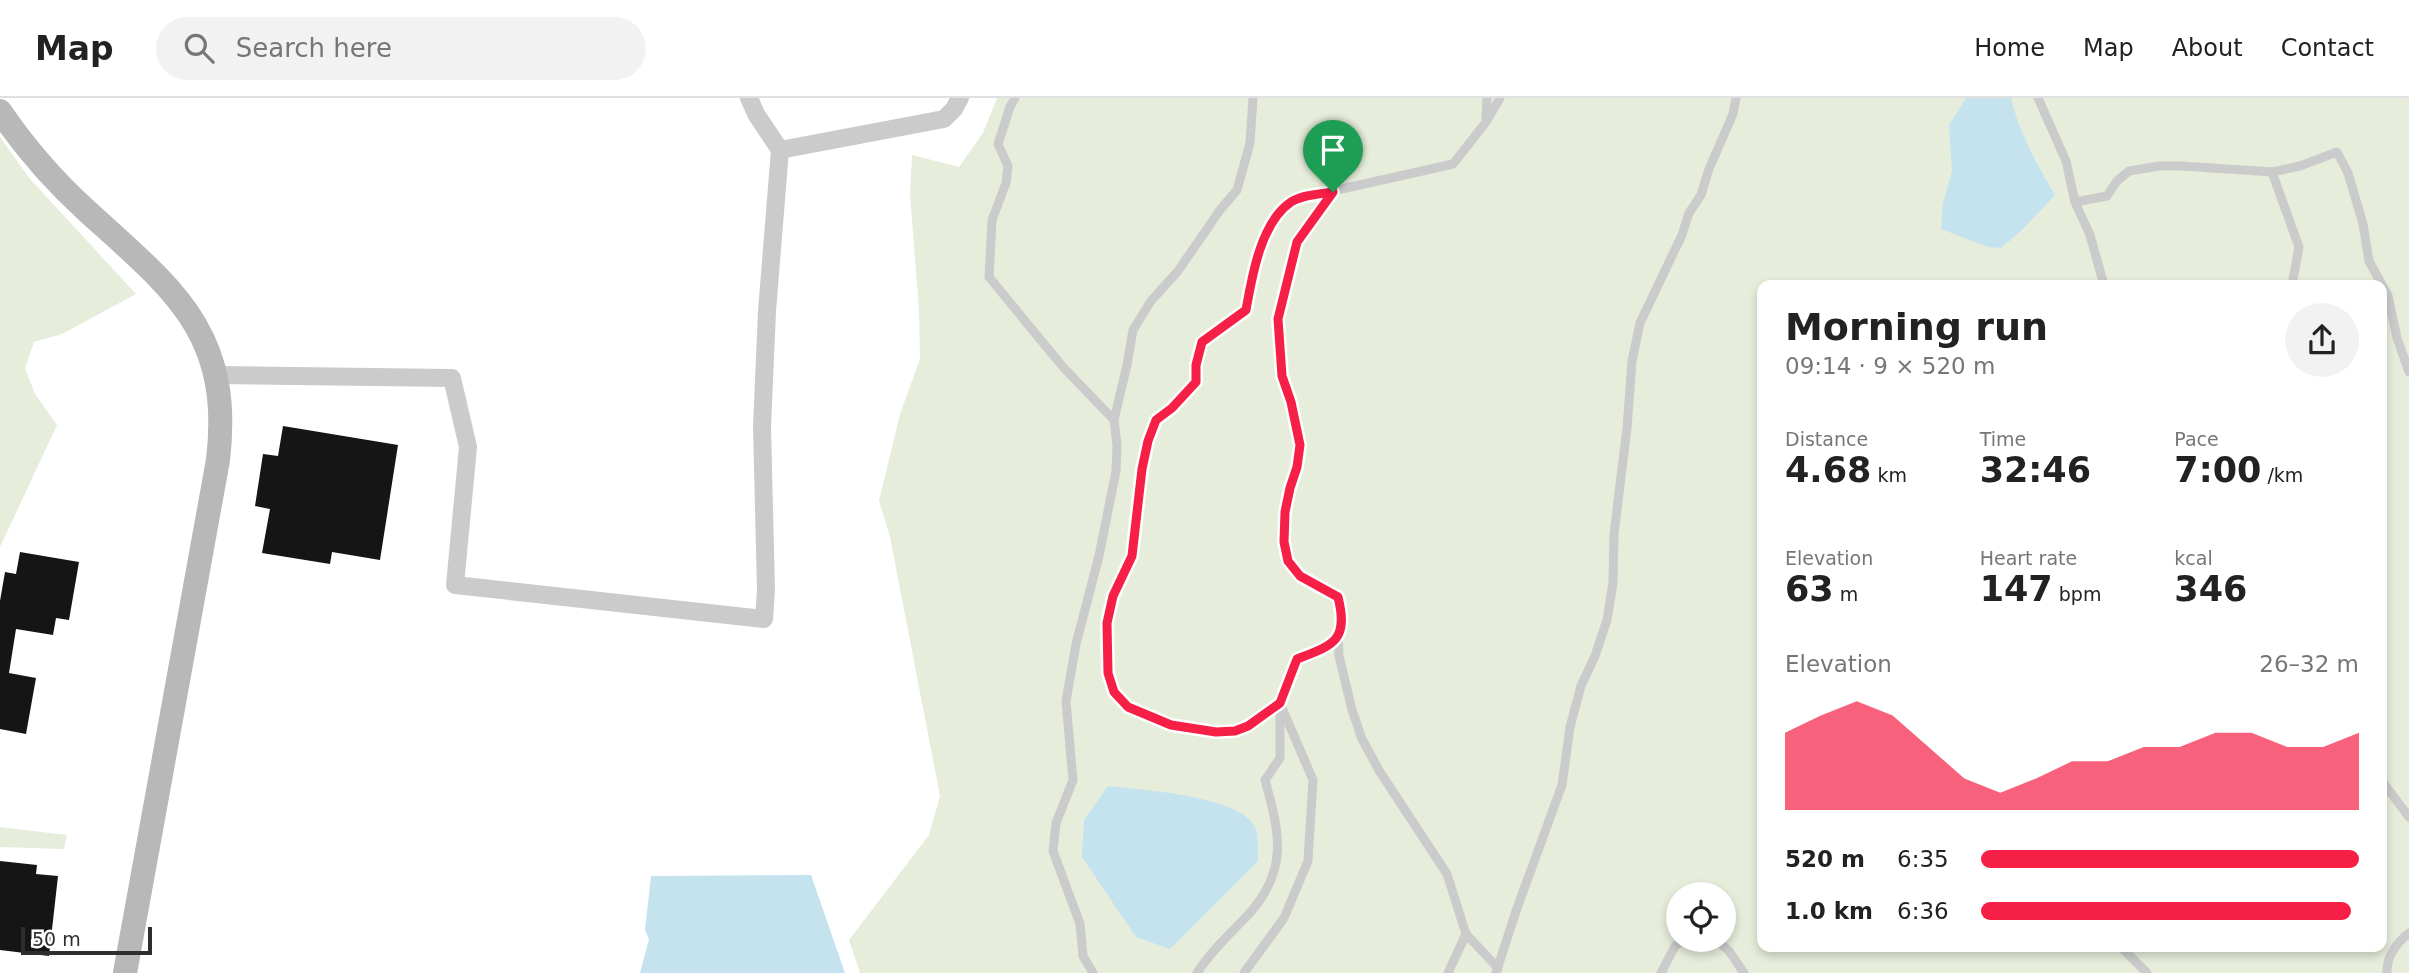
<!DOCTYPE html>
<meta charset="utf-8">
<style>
body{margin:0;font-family:"DejaVu Sans",sans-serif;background:#f2f2f2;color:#222;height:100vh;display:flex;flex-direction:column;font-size:26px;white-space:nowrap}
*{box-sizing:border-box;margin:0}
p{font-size:23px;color:#767676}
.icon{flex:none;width:38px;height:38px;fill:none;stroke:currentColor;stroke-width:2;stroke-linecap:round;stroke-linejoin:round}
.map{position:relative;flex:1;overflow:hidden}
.drawer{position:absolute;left:1757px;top:182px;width:630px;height:672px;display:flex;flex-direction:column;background:#fff;border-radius:14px;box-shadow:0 4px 10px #0003}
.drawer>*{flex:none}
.buttons{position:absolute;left:1666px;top:784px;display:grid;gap:14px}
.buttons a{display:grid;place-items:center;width:70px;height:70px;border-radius:50%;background:#fff;box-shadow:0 4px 10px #0003;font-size:35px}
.scale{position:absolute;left:21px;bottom:18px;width:131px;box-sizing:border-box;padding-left:7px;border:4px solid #2e2e2e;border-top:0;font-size:19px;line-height:24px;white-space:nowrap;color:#2e2e2e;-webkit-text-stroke:5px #fff;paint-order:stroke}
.pin{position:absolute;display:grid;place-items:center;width:60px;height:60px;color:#fff;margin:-72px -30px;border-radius:50% 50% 50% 0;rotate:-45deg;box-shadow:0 0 7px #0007}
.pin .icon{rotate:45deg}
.round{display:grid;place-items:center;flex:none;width:74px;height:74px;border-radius:37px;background:#f2f2f2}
.summary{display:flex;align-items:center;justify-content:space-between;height:119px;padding:0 28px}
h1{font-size:38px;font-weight:600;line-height:52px}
.figures{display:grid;grid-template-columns:repeat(3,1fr);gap:10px;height:119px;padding:7px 28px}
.figures div{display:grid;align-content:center}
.figures b{font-size:35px;font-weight:600}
.figures small{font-size:19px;font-weight:400}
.figures p{font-size:19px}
.chart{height:196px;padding:14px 28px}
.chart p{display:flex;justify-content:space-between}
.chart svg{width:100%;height:126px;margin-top:7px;fill:#f61f46;opacity:.7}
ul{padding:0 28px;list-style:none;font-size:23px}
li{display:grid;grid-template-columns:112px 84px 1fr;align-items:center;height:52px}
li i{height:18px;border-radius:9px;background:#f61f46}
header{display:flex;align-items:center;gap:42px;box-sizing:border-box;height:98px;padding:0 35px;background:#fff;border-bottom:2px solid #e0e0e0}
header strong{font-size:33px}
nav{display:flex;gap:38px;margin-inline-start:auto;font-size:24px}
.search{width:490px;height:63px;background:#f2f2f2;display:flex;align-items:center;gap:18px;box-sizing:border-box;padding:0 24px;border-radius:38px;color:#767676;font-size:26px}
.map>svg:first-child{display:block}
.green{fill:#e6edda;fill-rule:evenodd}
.water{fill:#c4e3ef}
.building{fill:#151515}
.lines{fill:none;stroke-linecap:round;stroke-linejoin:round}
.lane{stroke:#cbcbcb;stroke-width:9}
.street{stroke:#cbcbcb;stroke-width:18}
.secondary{stroke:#b8b8b8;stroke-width:24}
.route-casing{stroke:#fff;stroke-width:14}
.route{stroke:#f61f46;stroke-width:9}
</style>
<header>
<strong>Map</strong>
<div class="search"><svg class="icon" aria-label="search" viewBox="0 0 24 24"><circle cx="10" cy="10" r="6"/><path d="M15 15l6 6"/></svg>Search here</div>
<nav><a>Home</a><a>Map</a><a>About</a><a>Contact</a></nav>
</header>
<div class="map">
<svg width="2409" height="875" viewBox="0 0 2409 875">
<rect width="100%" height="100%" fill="#fff"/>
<!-- green -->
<g class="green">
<path d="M997,0h1412v875h-1549l-11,-33 80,-105 11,-39 -50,-259 -11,-36 21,-87 20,-55 -1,-49 -9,-115 2,-40 47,12 24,-34zM1762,187h620v662h-620zM1678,796h46v46h-46z"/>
<path d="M0,39l30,42 106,115 -74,40 -28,8 -9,26 10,26 22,31 -57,122z"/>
<path d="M0,729l67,8 -3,14 -64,-2z"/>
</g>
<!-- water -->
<g class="water">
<path d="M1966,0h45c8,34 26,67 44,97l-33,35 -21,18 -13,-1 -47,-18 2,-26 9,-32 -3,-46z"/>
<path d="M1108,688c32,4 135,9 148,43 3,9 1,23 2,32l-88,88 -34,-12 -54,-80 2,-37z"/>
<path d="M811,777l34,98h-205l9,-34 -4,-9 6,-54z"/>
</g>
<!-- building -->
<g class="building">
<path d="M283,328l115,19 -18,115 -48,-8 -2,12 -68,-11 8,-44 -15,-3 8,-52 15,2z"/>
<path d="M20,454l59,10 -10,58 -13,-2 -3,17 -37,-6 -7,44 27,5 -10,56 -26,-5v-128l5,-29 11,2z"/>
<path d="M0,763l37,4 -1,9 22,2 -9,80 -49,-6z"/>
</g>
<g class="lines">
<!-- lane -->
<g class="lane">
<path d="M1015,0l-5,9 -12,37 10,22 -2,17 -14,37 -3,57 74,90 51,53 3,25 -1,26 -17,85 -23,88 -10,57 7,79 -17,43 -3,28 27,73 3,32 10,17"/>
<path d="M2038,0l28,63 9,41 15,33 14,50"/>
<path d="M1486,22l1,-22"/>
<path d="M2272,74l27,75 -7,38"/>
<path d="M1333,94l-36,50 -19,77 3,57 10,26 9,43 -3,22 -8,21 -4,24 -1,30 4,19 12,15 37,21 6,20 -5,19 1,20 13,54 10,29 18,33 67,102 19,60 32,34"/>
<path d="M2075,104l32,-6 10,-15 12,-10 30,-5h23l90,6 28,-6 37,-14 11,21 15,51 6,37 19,35 9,42 12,34"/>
<path d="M1114,322l13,-55 6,-35 18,-29 27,-30 42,-61 17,-20 13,-47 3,-45"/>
<path d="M1338,538l-9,11 -33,12 -16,44 -32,23 -13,5 -19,1 -45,-7 -43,-18 -14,-15 -6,-19 -2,-50 7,-27 19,-40 10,-87 6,-28 7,-21 17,-12 24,-26v-17l6,-23 44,-32 11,-54 19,-40 17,-16 160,-36 33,-42 14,-24"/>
<path d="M2382,683l27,36"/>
<path d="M1717,842l12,11 15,22"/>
<path d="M2121,849l26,26"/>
<path d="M1197,875c14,-22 33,-39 50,-57 42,-45 33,-82 18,-136l15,-22v-55"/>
<path d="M1244,875l40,-55 24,-57 5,-81 -31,-72"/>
<path d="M1448,875l18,-39"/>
<path d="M1496,875l20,-62 46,-126 8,-58 11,-41 14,-30 12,-36 6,-37 1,-49 13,-106 5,-67 8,-38 42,-88 7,-22 12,-18 8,-26 24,-55 3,-16"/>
<path d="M1661,875l14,-27 10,-6"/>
<path d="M2387,875c-1,-16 10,-31 22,-40"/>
</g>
<!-- street -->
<g class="street">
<path d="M780,52l164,-31 10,-10 6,-11"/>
<path d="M216,277l236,3 16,69 -13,138 309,34 2,-29 -4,-163 5,-116 13,-161 -24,-36 -7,-16"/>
</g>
<!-- secondary -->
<path class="secondary" d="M0,13c25,37 55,71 88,101 86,78 145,121 130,248l-93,513"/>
</g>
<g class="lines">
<defs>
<path id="route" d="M1333,94l-36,50 -19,77 4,57 9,26 9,43 -3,22 -7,21 -5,24 -1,30 4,19 12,15 38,21c11,44 -5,48 -41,62l-17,44 -32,23 -13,5 -19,1 -45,-7 -43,-18 -14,-15 -6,-19 -1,-50 6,-27 19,-40 10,-87 6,-28 8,-21 16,-12 24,-26v-17l6,-23 44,-32c6,-34 15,-88 45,-108 11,-7 29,-8 42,-10z"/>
</defs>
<!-- route casing -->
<use href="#route" class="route-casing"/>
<!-- route -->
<use href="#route" class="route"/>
</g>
</svg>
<div class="buttons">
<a><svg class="icon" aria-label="locate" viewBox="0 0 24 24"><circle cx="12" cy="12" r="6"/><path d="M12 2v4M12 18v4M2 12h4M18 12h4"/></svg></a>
</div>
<div class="scale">50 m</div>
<div class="pin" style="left:1333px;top:94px;background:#1e9e55"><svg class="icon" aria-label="arrive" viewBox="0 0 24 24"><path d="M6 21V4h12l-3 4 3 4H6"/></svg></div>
<section class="drawer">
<div class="summary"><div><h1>Morning run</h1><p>09:14 · 9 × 520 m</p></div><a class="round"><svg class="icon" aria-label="share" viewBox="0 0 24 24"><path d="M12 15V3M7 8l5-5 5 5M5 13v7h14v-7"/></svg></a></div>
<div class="figures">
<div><p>Distance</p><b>4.68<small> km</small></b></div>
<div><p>Time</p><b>32:46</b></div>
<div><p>Pace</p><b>7:00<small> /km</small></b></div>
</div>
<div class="figures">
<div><p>Elevation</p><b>63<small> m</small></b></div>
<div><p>Heart rate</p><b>147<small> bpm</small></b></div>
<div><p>kcal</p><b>346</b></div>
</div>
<div class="chart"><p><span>Elevation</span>26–32 m</p>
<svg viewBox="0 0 160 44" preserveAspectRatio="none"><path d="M0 44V17L10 11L20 6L30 11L40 22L50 33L60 38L70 33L80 27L90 27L100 22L110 22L120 17L130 17L140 22L150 22L160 17V44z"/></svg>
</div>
<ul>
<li><b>520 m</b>6:35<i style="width:100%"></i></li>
<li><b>1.0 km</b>6:36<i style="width:98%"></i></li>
</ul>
</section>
</div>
